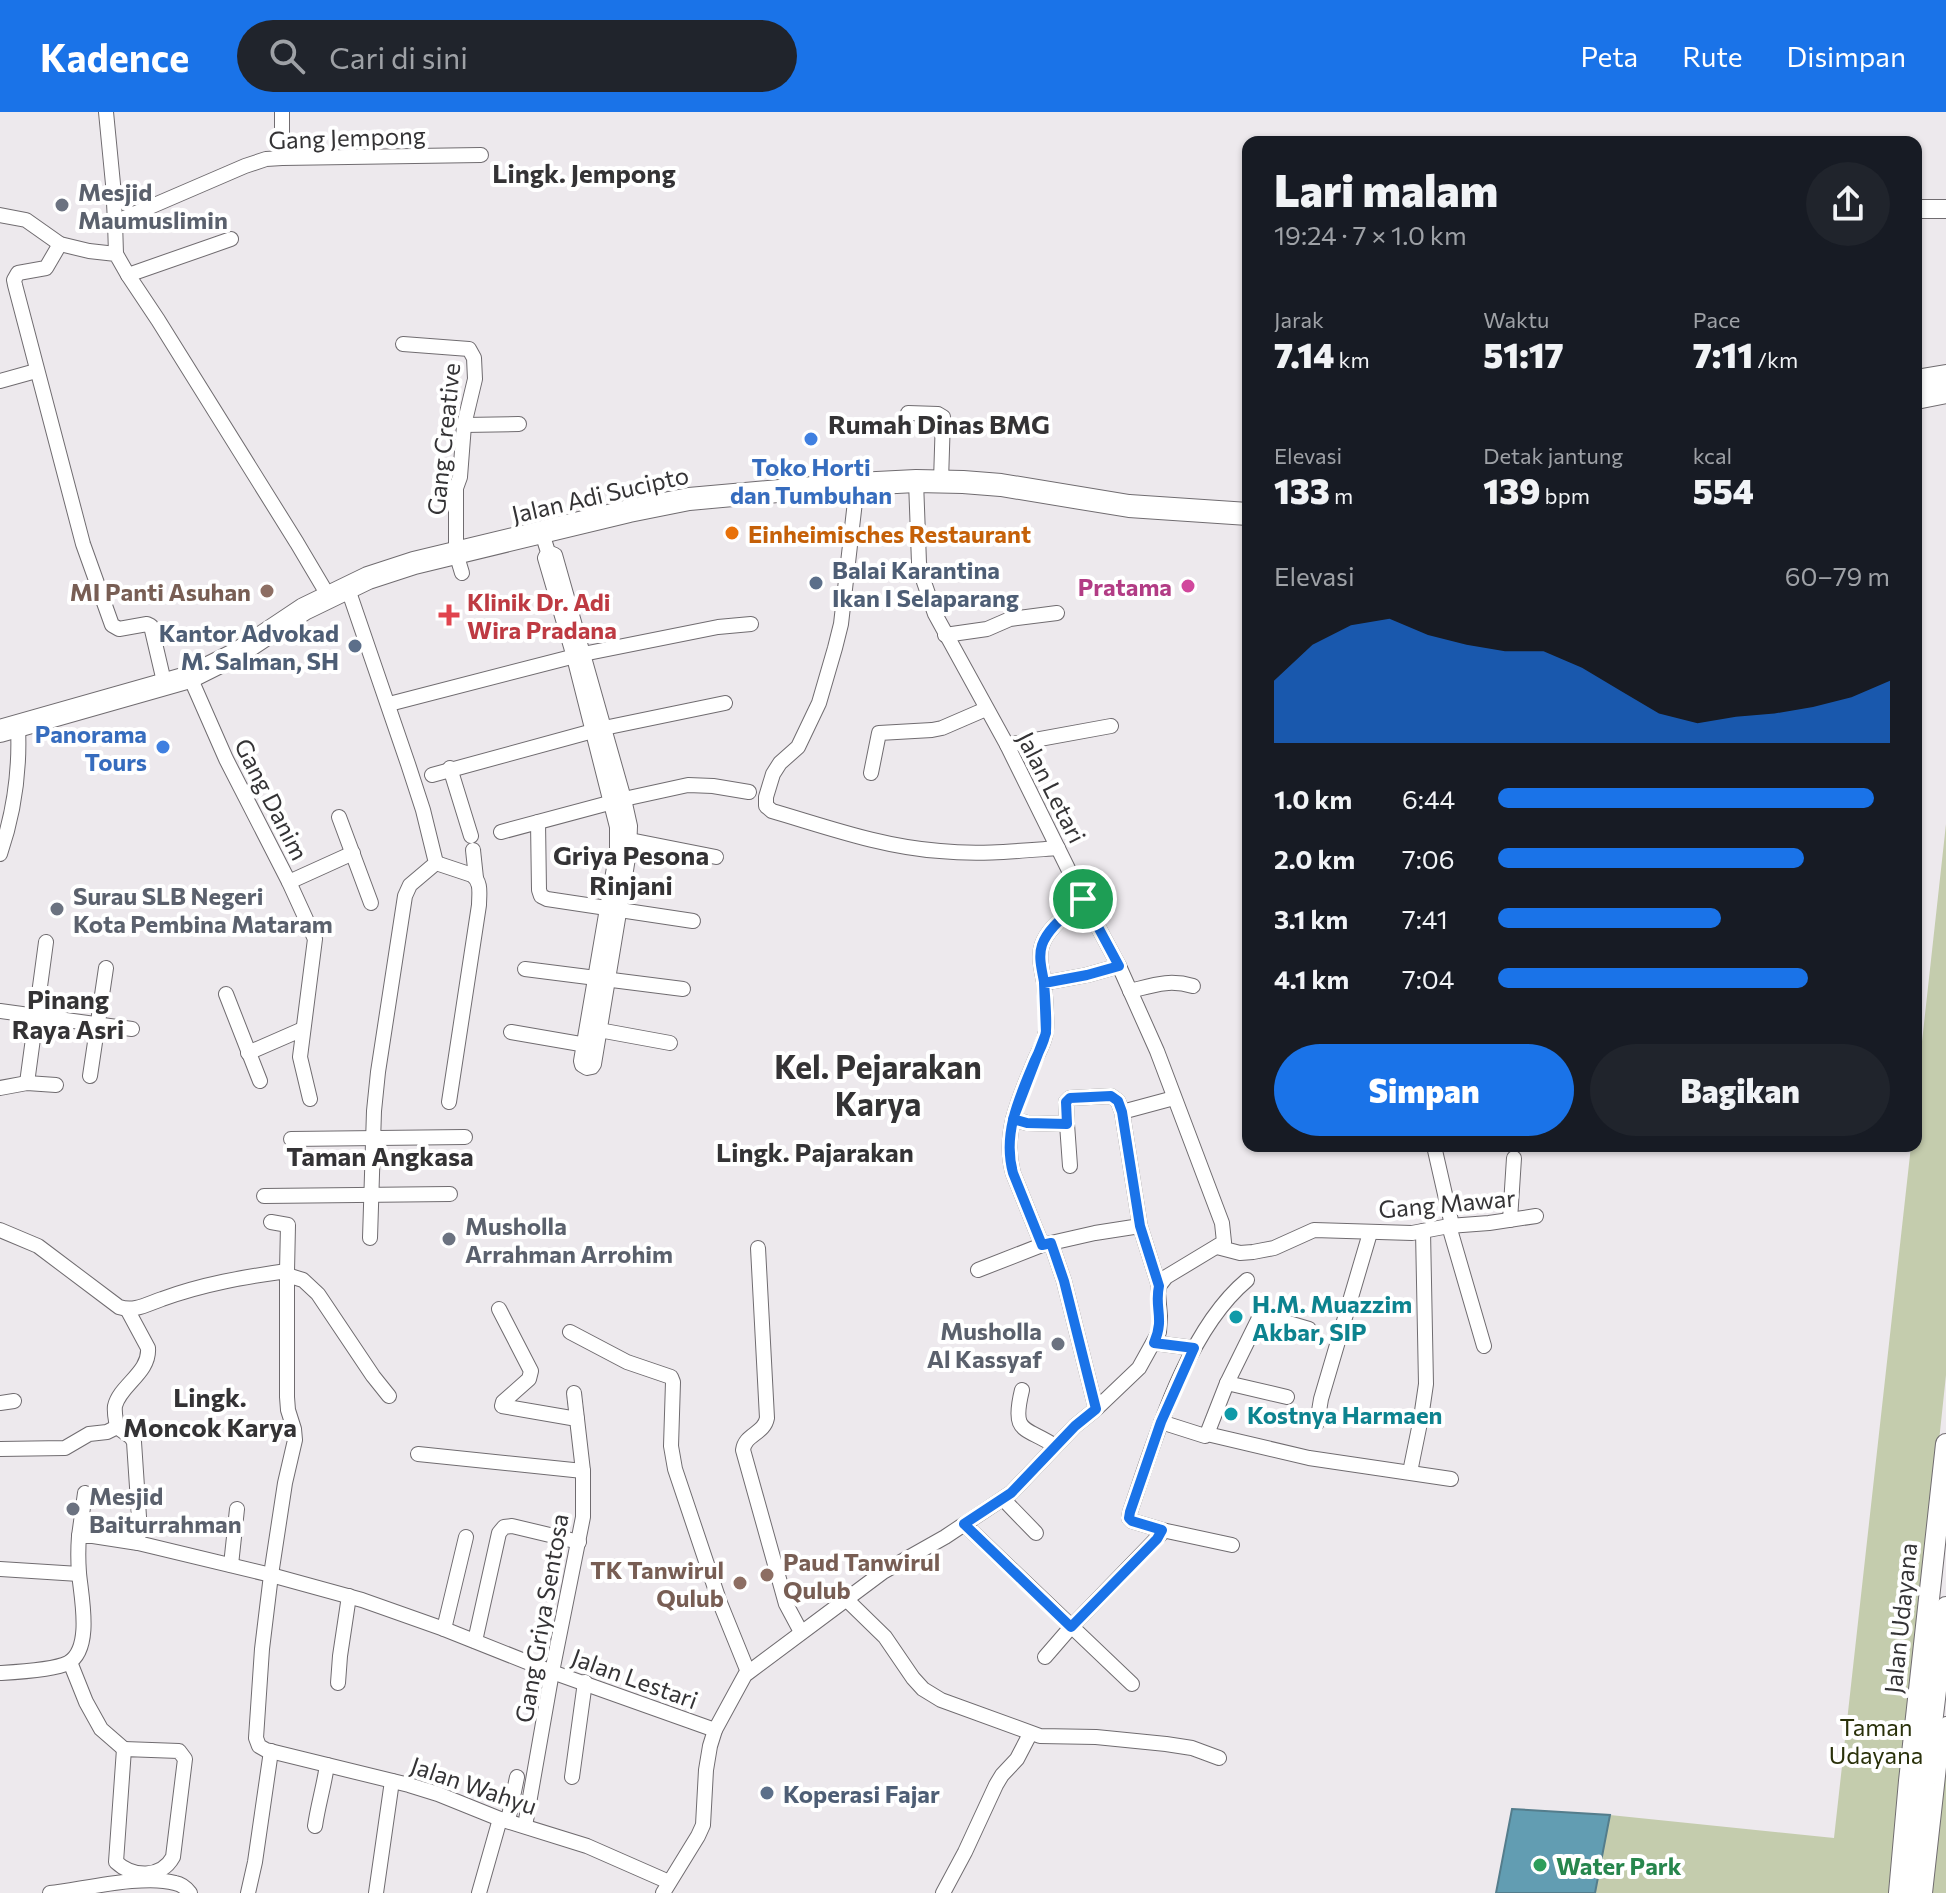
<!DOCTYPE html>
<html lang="id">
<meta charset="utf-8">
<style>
body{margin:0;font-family:Commissioner,sans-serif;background:#20242c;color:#f1f3f6;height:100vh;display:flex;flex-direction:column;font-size:30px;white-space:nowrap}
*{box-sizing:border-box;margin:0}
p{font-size:26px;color:#9ea1a6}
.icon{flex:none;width:44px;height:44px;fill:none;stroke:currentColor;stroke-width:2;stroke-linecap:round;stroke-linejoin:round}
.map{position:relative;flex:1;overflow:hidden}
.sheet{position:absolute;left:1242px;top:24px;width:680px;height:1016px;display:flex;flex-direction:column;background:#171b24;border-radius:16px;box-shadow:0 2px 6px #0004}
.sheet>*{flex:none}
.pin{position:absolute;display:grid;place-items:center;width:68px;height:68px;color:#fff;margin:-34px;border:4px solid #fff;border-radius:50%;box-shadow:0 2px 8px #0007}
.round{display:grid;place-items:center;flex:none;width:84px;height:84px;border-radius:42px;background:#20242c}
.overview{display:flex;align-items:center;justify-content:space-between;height:136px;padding:0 32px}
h1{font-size:44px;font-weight:800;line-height:60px}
.metrics{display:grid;grid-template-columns:repeat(3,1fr);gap:12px;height:136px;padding:8px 32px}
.metrics div{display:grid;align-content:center}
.metrics b{font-size:34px;font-weight:800}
.metrics small{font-size:22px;font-weight:400}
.metrics p{font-size:22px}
.chart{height:224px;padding:16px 32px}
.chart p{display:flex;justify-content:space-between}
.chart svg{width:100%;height:144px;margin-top:8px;fill:#1a73e8;opacity:.7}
.button{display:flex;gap:16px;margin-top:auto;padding:16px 32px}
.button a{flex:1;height:92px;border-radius:48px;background:#1a73e8;color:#fff;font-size:32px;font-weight:800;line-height:92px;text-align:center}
.button a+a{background:#20242c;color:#f1f3f6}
ul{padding:0 32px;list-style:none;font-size:26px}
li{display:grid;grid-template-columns:128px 96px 1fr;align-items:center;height:60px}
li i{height:20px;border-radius:10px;background:#1a73e8}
header{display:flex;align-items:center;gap:48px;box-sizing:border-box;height:112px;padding:0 40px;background:#1a73e8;color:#fff}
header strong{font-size:38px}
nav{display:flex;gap:44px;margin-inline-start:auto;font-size:28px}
.search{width:560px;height:72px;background:#20242c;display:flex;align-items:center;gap:20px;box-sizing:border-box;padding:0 28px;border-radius:44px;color:#9ea1a6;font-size:30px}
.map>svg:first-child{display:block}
.green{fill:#c4ccad}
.water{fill:#629db2;stroke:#547d8c;stroke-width:2}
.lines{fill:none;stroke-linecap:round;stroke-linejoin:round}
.pedestrian-casing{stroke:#706c70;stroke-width:12}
.minor-casing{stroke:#706c70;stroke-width:16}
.tertiary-casing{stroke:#706c70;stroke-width:20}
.secondary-casing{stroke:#706c70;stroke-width:22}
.trunk-casing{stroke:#706c70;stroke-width:24}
.pedestrian{stroke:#fff;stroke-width:10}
.minor{stroke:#fff;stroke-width:14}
.tertiary{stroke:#fff;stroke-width:18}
.secondary{stroke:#fff;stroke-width:20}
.trunk{stroke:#fff;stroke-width:22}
.route-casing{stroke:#fff;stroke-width:16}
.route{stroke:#1a73e8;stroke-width:10}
.worship-dot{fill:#6b7280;stroke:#fff;stroke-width:3}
.shop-dot{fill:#3f7fe0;stroke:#fff;stroke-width:3}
.food-dot{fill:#e8710a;stroke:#fff;stroke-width:3}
.service-dot{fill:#5c6f8a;stroke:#fff;stroke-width:3}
.hotel-dot{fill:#d1479c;stroke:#fff;stroke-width:3}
.education-dot{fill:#8d6e63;stroke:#fff;stroke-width:3}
.health-dot{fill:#e0444e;stroke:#fff;stroke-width:3}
.culture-dot{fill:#0f9aa8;stroke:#fff;stroke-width:3}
.leisure-dot{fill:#2e9e5b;stroke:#fff;stroke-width:3}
.labels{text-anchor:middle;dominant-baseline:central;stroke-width:8;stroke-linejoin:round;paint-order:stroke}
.street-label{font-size:24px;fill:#343335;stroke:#fff}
.worship-label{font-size:24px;font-weight:bold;fill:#5b616d;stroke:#fff;text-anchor:start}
.shop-label{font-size:24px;font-weight:bold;fill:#366cbe;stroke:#fff}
.food-label{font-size:24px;font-weight:bold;fill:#c56008;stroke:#fff;text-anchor:start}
.service-label{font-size:24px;font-weight:bold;fill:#4e5e75;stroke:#fff;text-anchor:start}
.hotel-label{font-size:24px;font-weight:bold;fill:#b23c85;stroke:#fff;text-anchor:end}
.education-label{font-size:24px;font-weight:bold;fill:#785e54;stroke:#fff;text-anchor:end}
.health-label{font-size:24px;font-weight:bold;fill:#be3a42;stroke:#fff;text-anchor:start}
.culture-label{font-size:24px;font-weight:bold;fill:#0d838f;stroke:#fff;text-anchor:start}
.park-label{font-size:24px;fill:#2a310a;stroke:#fff}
.leisure-label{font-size:24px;font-weight:bold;fill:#27864d;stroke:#fff;text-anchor:start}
.neighbourhood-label{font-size:26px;font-weight:bold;fill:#343335;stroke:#fff}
.district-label{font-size:32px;font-weight:bold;fill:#343335;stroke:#fff}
</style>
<header>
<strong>Kadence</strong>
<div class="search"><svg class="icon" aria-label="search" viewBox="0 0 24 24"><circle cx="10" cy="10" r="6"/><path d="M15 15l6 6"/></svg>Cari di sini</div>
<nav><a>Peta</a><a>Rute</a><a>Disimpan</a></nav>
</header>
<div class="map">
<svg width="1946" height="1781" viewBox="0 0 1946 1781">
<rect width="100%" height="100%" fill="#ede9ed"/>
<!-- green -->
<g class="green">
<path d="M1946,712v551l-55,518h-296l15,-78 224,23 77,-692h5v-50z"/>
<path d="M1946,1631v150h-16z"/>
</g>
<!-- water -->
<path class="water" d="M1512,1697l98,6 -15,78h-99z"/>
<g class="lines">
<defs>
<path id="pedestrian" d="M1927,1781l19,-171"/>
<g id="minor">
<path d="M106,0l7,72 2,38"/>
<path d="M282,46v-46"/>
<path d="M0,103l26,5 34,24 29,7 27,3 12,21 30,45 139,223 32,54"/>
<path d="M60,132l-14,24 -28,5 -4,7 1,5 68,259 29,81 7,4 28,-5 4,2 14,60"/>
<path d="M116,142l-1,-32 130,-56 21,-7 16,-1 199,-3"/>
<path d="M128,163l103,-36"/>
<path d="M403,232l66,5 5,9 1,21 -11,46 -4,52 -4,11v66"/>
<path d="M0,269l36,-10"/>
<path d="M908,301l30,1 5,3 -2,64"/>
<path d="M464,313l55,-1"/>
<path d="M857,372l-16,140 -6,24 -16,55 -21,44 -18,16 -7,11 -7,23v9l6,5c55,16 110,36 168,40 40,4 78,0 118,-3"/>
<path d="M542,421l6,19 -3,6 29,99 43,170v23l-36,211 1,4 5,3 5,-1 2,-3 35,-212 1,-26 -6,-27 -69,-244 -7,-3"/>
<path d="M459,451l3,10"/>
<path d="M348,477l60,175 15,46 13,53 -26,22 -5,11 -27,176 -4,39 -4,127"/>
<path d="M945,523l42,-6 23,-10 47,-6"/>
<path d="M190,565l36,82 63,123 26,57 -15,118 10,42"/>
<path d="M393,591l190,-49 135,-27 33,-3"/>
<path d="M1007,633l104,-19"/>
<path d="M450,656l21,68"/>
<path d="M871,661l8,-40 53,-3 10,-2 44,-19"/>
<path d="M432,663l172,-47 121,-25"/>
<path d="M339,705l32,86"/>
<path d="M538,710l1,68 2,6 6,3 146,22"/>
<path d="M501,720l123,-33 64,-14 25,1 36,6"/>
<path d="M630,728l86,17"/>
<path d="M473,738l3,28"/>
<path d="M0,742c14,-41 20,-84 18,-127"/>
<path d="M436,751l36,12c10,7 7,19 7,30l-30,197"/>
<path d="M289,770l64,-29"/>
<path d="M1083,787c-13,13 -35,28 -41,46 -4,12 0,25 2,37 1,15 3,33 2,49 -1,10 -7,20 -11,29 -15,36 -33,73 -22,113l29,72 9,-2 13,38 32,128"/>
<path d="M525,857l158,20"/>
<path d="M1044,871l43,-8 32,-9"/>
<path d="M1130,879c24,-6 39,-12 63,-5"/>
<path d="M226,882l34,87"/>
<path d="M0,899l132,18"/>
<path d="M599,918l71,13"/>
<path d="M511,920l81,14"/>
<path d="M248,941l55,-24"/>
<path d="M90,964l16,-108"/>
<path d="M27,971l19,-141"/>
<path d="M0,976l27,-5 29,2"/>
<path d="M1122,1000l52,-14"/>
<path d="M1013,1007l14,4 40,1 -1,-22 4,-4 41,-2 7,5 4,11 18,114 19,60"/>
<path d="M1067,1012l3,42"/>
<path d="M291,1027l174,-2"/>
<path d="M1434,1034l18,79"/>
<path d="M264,1084l186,-2"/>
<path d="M1510,1108l4,-62"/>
<path d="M271,1110l17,3 -1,46"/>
<path d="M1449,1114l35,120"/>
<path d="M0,1118l38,16 81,61c16,5 28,-3 43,-8 41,-15 82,-22 125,-28v126l1,13 6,19 1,11 -10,43 -14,92 -9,74 -6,89 3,8 7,4 143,35 29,9 62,25 87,27 82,36"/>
<path d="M1051,1131l44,-10 45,-7"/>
<path d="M1217,1135l23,6 13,-1 21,-4 40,-18 98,3 37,-7 40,-3 47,-7"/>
<path d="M758,1136l9,170c-3,16 -22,16 -24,32l43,154 15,28"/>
<path d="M978,1158l64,-25"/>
<path d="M287,1163l16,5 15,14 55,82 16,20"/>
<path d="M127,1197l21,39c2,25 -28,37 -33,58 -1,7 1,14 2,21l14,10 3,5 5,75 -1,26"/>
<path d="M499,1197l32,62 -2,8 -26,23 -1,4 75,13 6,52v46l-31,155 -27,154"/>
<path d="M570,1220l57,30 44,15 2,5 -2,64 4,23 45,134 28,69"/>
<path d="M1154,1231l40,5"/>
<path d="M1227,1271l32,-65 9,-1 41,12"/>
<path d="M1022,1278c-11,45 3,36 33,56"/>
<path d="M574,1281l3,26"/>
<path d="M0,1291l14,-2"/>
<path d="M1161,1310l44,14 2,-2 20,-51 60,14"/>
<path d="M1317,1311l4,-24 49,-166"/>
<path d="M1207,1322l102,24 142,21"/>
<path d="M0,1337l65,-1 24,-14 18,-2 10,-5"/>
<path d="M418,1342l165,17"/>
<path d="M1410,1360l11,-54 5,-34 -3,-153"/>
<path d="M1004,1388l32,33"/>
<path d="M964,1412l168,160"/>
<path d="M1162,1418l70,15"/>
<path d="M79,1424l6,-43"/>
<path d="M231,1453l6,-56"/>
<path d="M0,1457l79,5"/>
<path d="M846,1487l39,38 28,41 10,11 18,11 99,36 56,1 70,7 26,4 27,10"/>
<path d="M444,1517l22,-92"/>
<path d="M475,1529l24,-108 5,-6 8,-1 67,16"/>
<path d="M1045,1545l26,-30 89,-92 2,-5 -30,-9 -3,-3 1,-6c25,-73 56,-181 117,-232"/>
<path d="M70,1550l16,40 15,27 23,20"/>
<path d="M0,1561c17,-1 54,-3 68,-10 25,-14 13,-67 11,-90 -1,-13 -1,-24 0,-37h14l45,7 133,32 91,25 82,29 108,43 163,58"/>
<path d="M338,1571l2,-27 9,-60"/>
<path d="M124,1637l55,2 6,8 -12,98c-12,22 -41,20 -57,5z"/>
<path d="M572,1665l13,-95"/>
<path d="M508,1709l9,-44"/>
<path d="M315,1714c3,-21 9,-40 12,-61"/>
<path d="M50,1781c34,-4 94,-19 125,-10 6,1 11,5 15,10"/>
<path d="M248,1781l7,-31 16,-111"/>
<path d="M376,1781l16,-112"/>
<path d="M479,1781l21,-74"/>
<path d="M663,1781l35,-57 5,-11 3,-55 4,-24 5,-16 30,-55 138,-103 62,-35 66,-44 64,-67 21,-17 43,-41 20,-36 1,-16 -2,-23 1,-7 7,-9 58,-35 -2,-19 -65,-172 -38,-85 -36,-67 -76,-154 -72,-131 -11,-32 -5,-19 -3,-82"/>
<path d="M943,1781l22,-41 31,-67 6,-10 15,-16 13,-25"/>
</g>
<path id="tertiary" d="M1916,97h30"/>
<g id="secondary">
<path d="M1899,1781l10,-112 37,-337"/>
<path d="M1916,1781l9,-111 21,-175"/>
</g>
<g id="trunk">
<path d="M1916,269l30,-5"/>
<path d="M1916,286l30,-6"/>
<path d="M0,619l190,-54 48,-24 66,-44 64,-31 46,-15 215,-52 60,-12 168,-15 59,-3 47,1 38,3 128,21 119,8"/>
</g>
</defs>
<!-- pedestrian casing -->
<use href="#pedestrian" class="pedestrian-casing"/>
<!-- minor casing -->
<use href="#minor" class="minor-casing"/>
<!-- tertiary casing -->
<use href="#tertiary" class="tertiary-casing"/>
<!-- secondary casing -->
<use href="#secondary" class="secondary-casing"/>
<!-- trunk casing -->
<use href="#trunk" class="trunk-casing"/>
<!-- pedestrian -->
<use href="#pedestrian" class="pedestrian"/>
<!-- minor -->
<use href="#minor" class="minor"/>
<!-- tertiary -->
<use href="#tertiary" class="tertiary"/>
<!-- secondary -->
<use href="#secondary" class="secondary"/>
<!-- trunk -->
<use href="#trunk" class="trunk"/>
</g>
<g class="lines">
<defs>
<path id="route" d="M1083,787c-13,13 -35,28 -41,46 -4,12 0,25 2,37 1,15 3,33 2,49 -1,10 -7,20 -11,29 -15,36 -33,73 -22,113l29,72 9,-2 13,38 32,128 -21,17 -64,67 -47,31 107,103 86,-88 5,-9 -30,-9 -3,-3 1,-6 31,-90 33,-74 -40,-5c11,-25 0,-35 5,-57l-19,-60 -18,-114 -4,-11 -7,-5 -41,2 -4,4 1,22 -40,-1 -14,-4 33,-86 -2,-50 43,-8 32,-9 -36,-67"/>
</defs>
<!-- route casing -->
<use href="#route" class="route-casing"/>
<!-- route -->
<use href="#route" class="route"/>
</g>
<!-- markers -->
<g class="worship-dot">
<circle cx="62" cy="93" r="8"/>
<circle cx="57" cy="797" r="8"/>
<circle cx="449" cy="1127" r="8"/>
<circle cx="1058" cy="1232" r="8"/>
<circle cx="73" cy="1397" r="8"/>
</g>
<g class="shop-dot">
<circle cx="811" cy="327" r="8"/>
<circle cx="163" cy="635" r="8"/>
</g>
<circle class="food-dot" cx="732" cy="421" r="8"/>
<g class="service-dot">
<circle cx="816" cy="471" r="8"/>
<circle cx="355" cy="534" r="8"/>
<circle cx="767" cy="1681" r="8"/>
</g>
<circle class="hotel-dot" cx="1188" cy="474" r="8"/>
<g class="education-dot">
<circle cx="267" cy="479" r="8"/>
<circle cx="767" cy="1463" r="8"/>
<circle cx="740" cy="1471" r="8"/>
</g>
<path class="health-dot" d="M445 491h8v8h8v8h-8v8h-8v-8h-8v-8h8z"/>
<g class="culture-dot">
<circle cx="1236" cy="1205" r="8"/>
<circle cx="1231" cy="1302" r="8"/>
</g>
<circle class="leisure-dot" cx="1540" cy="1753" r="8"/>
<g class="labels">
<!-- street labels -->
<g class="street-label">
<text transform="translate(347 25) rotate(-2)">Gang Jempong</text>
<text transform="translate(443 327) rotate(-84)">Gang Creative</text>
<text transform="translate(600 382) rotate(-13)">Jalan Adi Sucipto</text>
<text transform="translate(1052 675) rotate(63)">Jalan Letari</text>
<text transform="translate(272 687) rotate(63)">Gang Danim</text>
<text transform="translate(1447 1091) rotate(-5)">Gang Mawar</text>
<text transform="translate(541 1506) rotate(-80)">Gang Griya Sentosa</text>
<text transform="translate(1900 1506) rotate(-84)">Jalan Udayana</text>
<text transform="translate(635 1566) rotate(20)">Jalan Lestari</text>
<text transform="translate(474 1673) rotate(19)">Jalan Wahyu</text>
</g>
<!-- worship labels -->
<g class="worship-label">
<text x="78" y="79">Mesjid<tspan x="78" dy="28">Maumuslimin</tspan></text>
<text x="73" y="783">Surau SLB Negeri<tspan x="73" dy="28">Kota Pembina Mataram</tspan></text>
<text x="465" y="1113">Musholla<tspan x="465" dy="28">Arrahman Arrohim</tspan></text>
<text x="1042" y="1218" text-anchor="end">Musholla<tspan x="1042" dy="28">Al Kassyaf</tspan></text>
<text x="89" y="1383">Mesjid<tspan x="89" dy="28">Baiturrahman</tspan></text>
</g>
<!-- shop labels -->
<g class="shop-label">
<text x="811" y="354">Toko Horti<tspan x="811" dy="28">dan Tumbuhan</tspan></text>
<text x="147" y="621" text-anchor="end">Panorama<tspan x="147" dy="28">Tours</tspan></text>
</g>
<!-- food labels -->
<g class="food-label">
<text x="748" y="421">Einheimisches Restaurant</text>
</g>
<!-- service labels -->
<g class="service-label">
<text x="832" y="457">Balai Karantina<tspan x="832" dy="28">Ikan I Selaparang</tspan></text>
<text x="339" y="520" text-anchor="end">Kantor Advokad<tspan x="339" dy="28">M. Salman, SH</tspan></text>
<text x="783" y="1681">Koperasi Fajar</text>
</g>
<!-- hotel labels -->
<g class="hotel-label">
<text x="1172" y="474">Pratama</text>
</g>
<!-- education labels -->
<g class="education-label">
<text x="251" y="479">MI Panti Asuhan</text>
<text x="783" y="1449" text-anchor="start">Paud Tanwirul<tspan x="783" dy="28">Qulub</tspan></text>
<text x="724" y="1457">TK Tanwirul<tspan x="724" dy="28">Qulub</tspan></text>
</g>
<!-- health labels -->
<g class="health-label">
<text x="467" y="489">Klinik Dr. Adi<tspan x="467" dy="28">Wira Pradana</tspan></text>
</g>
<!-- culture labels -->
<g class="culture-label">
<text x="1252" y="1191">H.M. Muazzim<tspan x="1252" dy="28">Akbar, SIP</tspan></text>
<text x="1247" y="1302">Kostnya Harmaen</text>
</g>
<!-- park labels -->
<g class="park-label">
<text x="1876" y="1614">Taman<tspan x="1876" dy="28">Udayana</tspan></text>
</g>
<!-- leisure labels -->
<g class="leisure-label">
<text x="1556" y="1753">Water Park</text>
</g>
<!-- neighbourhood labels -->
<g class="neighbourhood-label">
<text x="584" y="60">Lingk. Jempong</text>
<text x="939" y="311">Rumah Dinas BMG</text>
<text x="631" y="742">Griya Pesona<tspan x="631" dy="30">Rinjani</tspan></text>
<text x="68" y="886">Pinang<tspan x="68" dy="30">Raya Asri</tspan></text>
<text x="815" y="1039">Lingk. Pajarakan</text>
<text x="380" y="1043">Taman Angkasa</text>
<text x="210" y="1284">Lingk.<tspan x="210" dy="30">Moncok Karya</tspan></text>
</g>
<!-- district labels -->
<g class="district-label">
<text x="878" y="954">Kel. Pejarakan<tspan x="878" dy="37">Karya</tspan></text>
</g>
</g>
</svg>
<div class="pin" style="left:1083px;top:787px;background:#1e9e55"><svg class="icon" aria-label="arrive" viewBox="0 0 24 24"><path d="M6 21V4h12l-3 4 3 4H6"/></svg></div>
<section class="sheet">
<div class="overview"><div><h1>Lari malam</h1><p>19:24 · 7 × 1.0 km</p></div><a class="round"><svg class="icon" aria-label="share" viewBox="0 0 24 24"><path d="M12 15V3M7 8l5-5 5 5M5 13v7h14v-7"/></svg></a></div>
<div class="metrics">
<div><p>Jarak</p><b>7.14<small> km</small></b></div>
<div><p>Waktu</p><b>51:17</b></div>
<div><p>Pace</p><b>7:11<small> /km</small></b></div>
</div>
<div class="metrics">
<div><p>Elevasi</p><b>133<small> m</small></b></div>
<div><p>Detak jantung</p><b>139<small> bpm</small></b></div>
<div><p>kcal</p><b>554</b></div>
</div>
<div class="chart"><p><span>Elevasi</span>60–79 m</p>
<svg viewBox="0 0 160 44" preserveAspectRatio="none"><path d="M0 44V25L10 14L20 8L30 6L40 11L50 14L60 16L70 16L80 21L90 28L100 35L110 38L120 36L130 35L140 33L150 30L160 25V44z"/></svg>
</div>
<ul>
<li><b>1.0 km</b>6:44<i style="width:96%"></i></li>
<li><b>2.0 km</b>7:06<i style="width:78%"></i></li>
<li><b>3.1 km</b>7:41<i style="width:57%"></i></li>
<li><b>4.1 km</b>7:04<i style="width:79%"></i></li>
</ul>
<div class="button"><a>Simpan</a><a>Bagikan</a></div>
</section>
</div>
